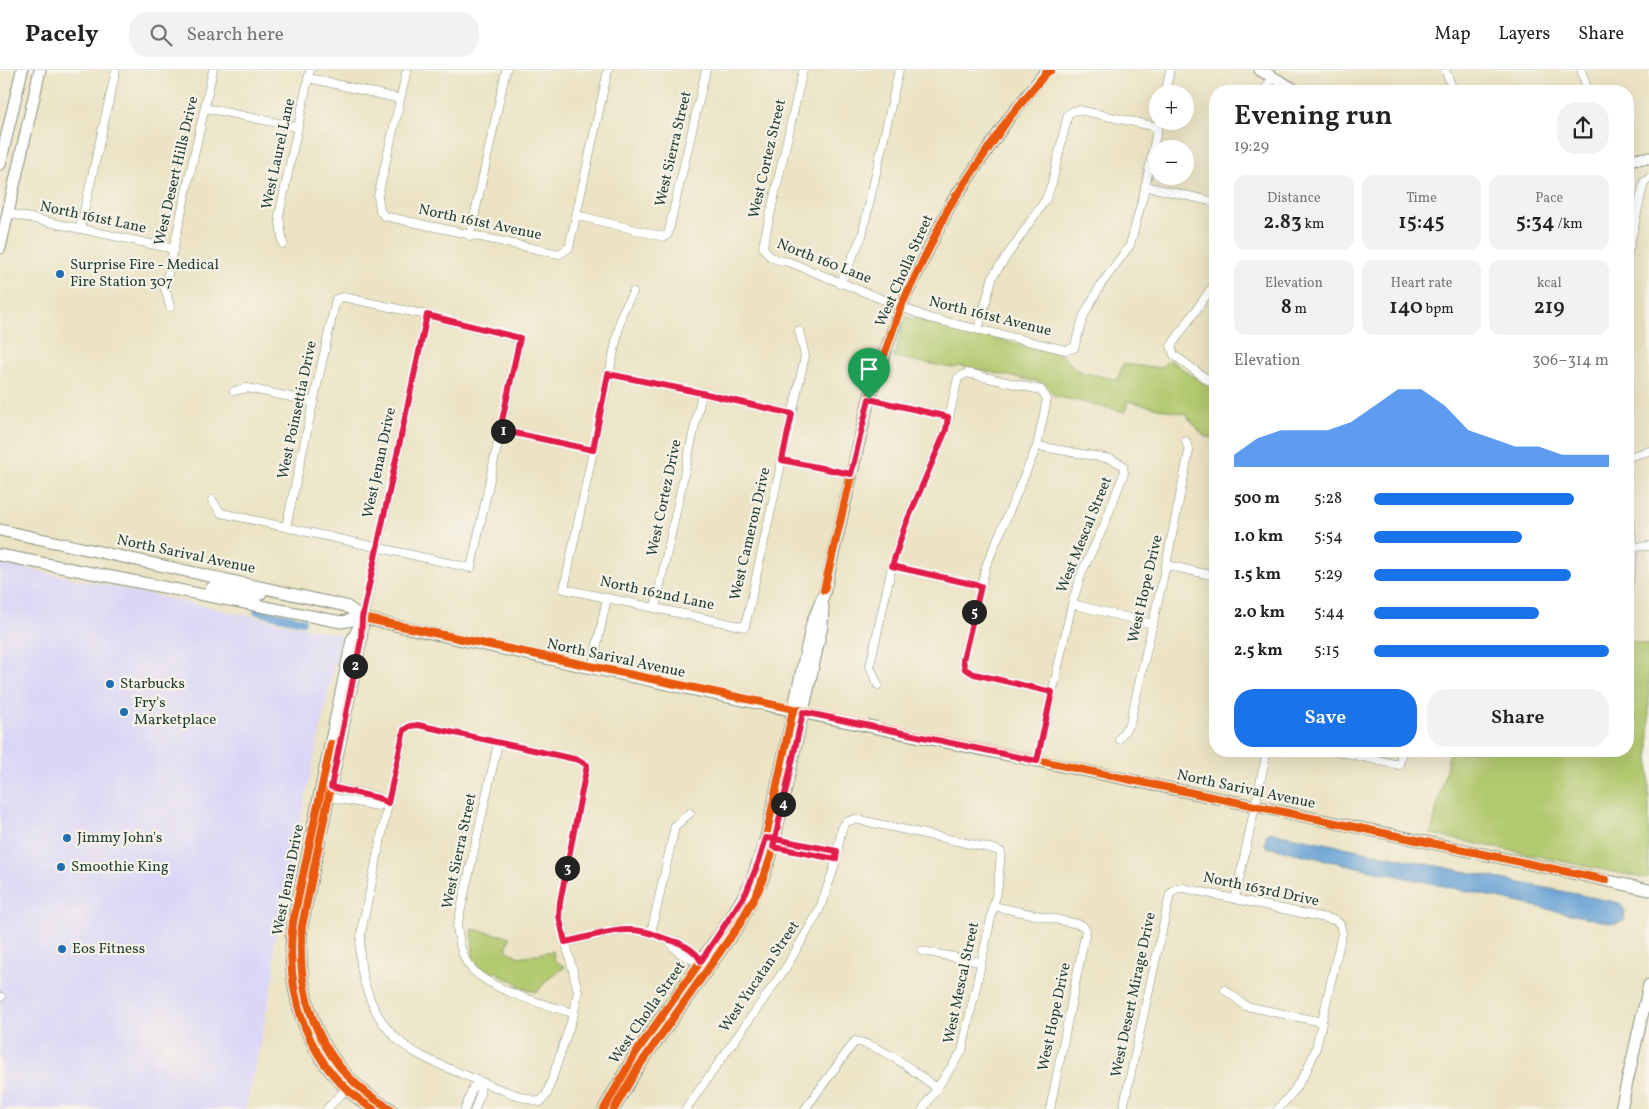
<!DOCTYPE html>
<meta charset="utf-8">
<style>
body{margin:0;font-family:Vollkorn,serif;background:#f2f2f2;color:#222;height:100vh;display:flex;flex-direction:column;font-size:19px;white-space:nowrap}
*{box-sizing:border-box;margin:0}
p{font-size:16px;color:#767676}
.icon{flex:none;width:28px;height:28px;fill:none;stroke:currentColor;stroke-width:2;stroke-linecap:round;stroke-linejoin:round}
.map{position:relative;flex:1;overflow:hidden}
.details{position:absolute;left:1209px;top:15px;width:425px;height:672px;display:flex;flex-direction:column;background:#fff;border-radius:20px;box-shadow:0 5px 20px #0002}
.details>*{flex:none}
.controls{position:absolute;left:1149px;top:15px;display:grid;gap:10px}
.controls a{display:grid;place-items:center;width:45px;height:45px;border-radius:50%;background:#fff;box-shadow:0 5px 20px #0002;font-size:25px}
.pin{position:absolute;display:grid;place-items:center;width:42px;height:42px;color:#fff;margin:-51px -21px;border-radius:50% 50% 50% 0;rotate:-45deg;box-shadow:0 0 5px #0007}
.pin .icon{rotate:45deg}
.km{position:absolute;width:25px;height:25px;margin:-12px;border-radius:50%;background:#222;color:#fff;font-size:14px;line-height:25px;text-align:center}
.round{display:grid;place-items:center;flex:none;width:52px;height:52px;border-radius:20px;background:#f2f2f2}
.overview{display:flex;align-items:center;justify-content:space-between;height:85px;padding:0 25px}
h1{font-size:28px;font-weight:600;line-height:38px}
.metrics{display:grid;grid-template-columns:repeat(3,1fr);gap:8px;height:85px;padding:5px 25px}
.metrics div{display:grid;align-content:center;border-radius:12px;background:#f2f2f2;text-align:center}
.metrics b{font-size:21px;font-weight:600}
.metrics small{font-size:14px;font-weight:400}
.metrics p{font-size:14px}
.chart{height:140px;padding:10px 25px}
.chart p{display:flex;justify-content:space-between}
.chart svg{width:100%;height:90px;margin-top:5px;fill:#1a73e8;opacity:.7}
.action{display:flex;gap:10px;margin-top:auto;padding:10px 25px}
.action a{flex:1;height:58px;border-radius:20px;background:#1a73e8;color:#fff;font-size:20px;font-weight:600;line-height:58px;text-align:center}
.action a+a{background:#f2f2f2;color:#222}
ul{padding:0 25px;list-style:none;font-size:16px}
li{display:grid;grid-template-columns:80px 60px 1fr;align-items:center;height:38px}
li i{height:12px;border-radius:6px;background:#1a73e8}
header{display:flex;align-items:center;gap:30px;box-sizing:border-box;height:70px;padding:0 25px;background:#fff;border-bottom:1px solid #e0e0e0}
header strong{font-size:24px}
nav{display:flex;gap:28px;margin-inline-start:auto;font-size:18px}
.search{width:350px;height:45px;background:#f2f2f2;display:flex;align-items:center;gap:12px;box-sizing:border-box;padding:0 18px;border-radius:20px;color:#767676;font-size:19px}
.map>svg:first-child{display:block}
.built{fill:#dad6f7}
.green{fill:#b2c96e;stroke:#688351}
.water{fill:#629fd3;stroke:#406e84}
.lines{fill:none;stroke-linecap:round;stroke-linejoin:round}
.canal{stroke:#629fd3;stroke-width:8}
.street-casing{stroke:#85907c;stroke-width:9}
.secondary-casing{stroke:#85907c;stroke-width:13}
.street{stroke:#fff;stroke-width:8}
.secondary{stroke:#fff;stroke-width:11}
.cycleway-casing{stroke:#f7f3e8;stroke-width:11}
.cycleway{stroke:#e8590c;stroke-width:8}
.route-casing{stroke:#fff;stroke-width:10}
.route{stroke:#e11d48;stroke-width:6}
.poi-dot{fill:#1f6fb2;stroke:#f7f3e8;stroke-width:2}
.labels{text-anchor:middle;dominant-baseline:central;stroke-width:4.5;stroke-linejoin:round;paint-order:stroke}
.street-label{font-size:15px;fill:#1f3d34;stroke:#f7f3e8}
.poi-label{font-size:15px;fill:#1f3d34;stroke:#f7f3e8;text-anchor:start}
</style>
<header>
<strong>Pacely</strong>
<div class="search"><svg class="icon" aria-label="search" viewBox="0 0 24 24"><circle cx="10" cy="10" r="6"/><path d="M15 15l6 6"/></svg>Search here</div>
<nav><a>Map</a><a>Layers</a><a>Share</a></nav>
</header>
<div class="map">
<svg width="1649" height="1039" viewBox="0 0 1649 1039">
<rect width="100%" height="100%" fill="#f7f3e8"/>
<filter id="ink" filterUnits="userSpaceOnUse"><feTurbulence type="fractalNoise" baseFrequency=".02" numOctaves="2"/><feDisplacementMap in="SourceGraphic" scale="10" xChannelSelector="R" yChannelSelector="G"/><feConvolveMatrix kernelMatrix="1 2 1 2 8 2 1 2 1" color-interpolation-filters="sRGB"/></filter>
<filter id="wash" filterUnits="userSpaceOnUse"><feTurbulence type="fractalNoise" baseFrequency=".0096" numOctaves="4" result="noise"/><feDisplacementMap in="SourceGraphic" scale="20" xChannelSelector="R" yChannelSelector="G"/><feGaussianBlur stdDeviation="1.12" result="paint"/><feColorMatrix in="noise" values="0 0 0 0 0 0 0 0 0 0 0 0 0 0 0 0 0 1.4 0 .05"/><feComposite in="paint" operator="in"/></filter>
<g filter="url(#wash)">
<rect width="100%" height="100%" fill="#ebe3c3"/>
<!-- built -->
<path class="built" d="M0,493l341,72 -67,306 1,31 -29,137h-246z"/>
<!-- green -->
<g class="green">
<path d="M905,247l155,37 18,17 39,9 6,-16 37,4 9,-8 46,31v47l-11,-2 -19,-22 -58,-13 -1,11 -71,-16 -10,-13 -85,-17 -7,2 -59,-11z"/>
<path d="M1628,570l21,5v232l-6,1 -212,-44 19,-83h178z"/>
<path d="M472,859l38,8 -4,13 13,7 34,-6 1,9 11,7 -17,12 -11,13 -19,-5 -1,-5 -14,-5 -8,-6 -6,6 -16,-19z"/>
</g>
<!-- water -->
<path class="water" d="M1270,762l350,71 5,8 -1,10 -9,3 -348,-77 -2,-3 1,-9z"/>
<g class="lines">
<!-- canal -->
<path class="canal" d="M257,541l45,10"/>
</g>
</g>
<g filter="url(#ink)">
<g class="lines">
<defs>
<g id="street">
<path d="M407,0l-29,126 2,15 4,5 175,38 10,-6 39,-178"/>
<path d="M803,0l-40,176c5,13 14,14 26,16l140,56 137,32 8,-2 10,-33 16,-29 30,-41 14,-52 15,-72"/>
<path d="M1445,0l9,21"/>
<path d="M1581,0l7,21"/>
<path d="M309,8l91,21"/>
<path d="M1264,21l8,-13"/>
<path d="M1165,24l5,-24"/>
<path d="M205,38l92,19"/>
<path d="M1145,116l70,16"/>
<path d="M7,143l167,36"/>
<path d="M576,145l88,22 4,-3 38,-164"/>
<path d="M80,159l36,-159"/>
<path d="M470,166l36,-166"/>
<path d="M283,174l-4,-28 31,-146"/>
<path d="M1628,184l16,-72 5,-4"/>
<path d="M1215,213l-44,63 3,9 41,30"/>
<path d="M840,214l22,-48 37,-166"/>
<path d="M633,222l-11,21 -58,276 181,38 60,-271 -6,-25"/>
<path d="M170,237l-5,-20 48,-217"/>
<path d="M978,260l15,-54 53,-77 6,-16 16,-69 5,-3 6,-1 78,17"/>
<path d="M608,304l94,19 90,21"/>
<path d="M234,321l13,-3 67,14"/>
<path d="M869,329l80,18"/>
<path d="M500,360l93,20"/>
<path d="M1628,387l21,-6"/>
<path d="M782,390l69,14"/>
<path d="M212,430l9,13 250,55 49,-229 -93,-24 -84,-18 -7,2 -50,228"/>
<path d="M1628,445l6,32 -6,42"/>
<path d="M1634,477l15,-1"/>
<path d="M1166,495l49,11"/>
<path d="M892,496l89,20"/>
<path d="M1072,534l81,20"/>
<path d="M655,538l47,-215"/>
<path d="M363,548l64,-303"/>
<path d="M592,598l15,-70"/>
<path d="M878,615l-8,-19 22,-100 13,-41 41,-95 12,-52 9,-5 74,17 6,9 -10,47 -51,120 -23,94 2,9 9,5 78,18"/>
<path d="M418,655l161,35 8,5 -27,137 -1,13 19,76 -4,22 -27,81 -7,8c-26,-6 -53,-18 -78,-28 -23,-10 -47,-18 -66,-36 -21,-20 -34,-52 -36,-81 -1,-25 7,-51 12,-75 10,-51 21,-101 32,-152l6,-4z"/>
<path d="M1119,669l11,-16 36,-158 23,-114 -3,-10"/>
<path d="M498,673l-41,184c2,12 3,24 9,34 14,27 79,44 108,52"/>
<path d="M1336,681l63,14 3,-14"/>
<path d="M1037,691l35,-157 10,-32 21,-44 21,-55 -1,-8 -12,-6 -74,-13"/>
<path d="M328,718l3,-1 47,10 10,6"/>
<path d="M327,725l2,2 49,9 10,-3"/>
<path d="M771,768l66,13"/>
<path d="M769,776l67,13"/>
<path d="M1235,829l32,-148"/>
<path d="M993,836l85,18 5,2 3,4 -36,179"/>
<path d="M651,863l24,-107 15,-13"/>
<path d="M669,870c5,11 20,21 32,21"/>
<path d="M565,872l58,-12 19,1 27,9 8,1 20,13 6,8"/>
<path d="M922,881l58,11"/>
<path d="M1225,920l21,16 76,16"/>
<path d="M0,927h1"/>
<path d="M327,1039l21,-22"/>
<path d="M465,1039l8,-22 8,-5"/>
<path d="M475,1039l5,-15 1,-12"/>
<path d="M686,1039l99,-140 30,-51 5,-10 14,-40 8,-40 4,-6 9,-3 139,30 7,3 -3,34 -36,165 -39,58"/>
<path d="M805,1039l50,-68c30,6 57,29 82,47"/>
<path d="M1123,1039l47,-215 5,-5 8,-1 152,32 5,4 2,9 -26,115 -9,22 -14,22 -15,17"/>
</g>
<g id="secondary">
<path d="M1260,0l37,21"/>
<path d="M1628,89l21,-1"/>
<path d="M0,94l22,-94"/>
<path d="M0,178l40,-178"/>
<path d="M0,460l346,76 17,12"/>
<path d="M0,485l341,67 22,-4c427,96 858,177 1286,272"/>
<path d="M209,526l2,-7 3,-3 44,9 3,-2 2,-5"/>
<path d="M363,548l-2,22 -59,286c-7,75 20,145 89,183"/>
<path d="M359,557l-7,13 -59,282c-9,73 15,147 80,187"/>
<path d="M604,1039l31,-55 94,-133 22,-38 15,-46 46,-214 12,-29 45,-195 32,-93 49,-101 59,-87 38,-48"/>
<path d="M614,1039l23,-40 102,-144 23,-44 9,-25 32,-144 19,-86 1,-20"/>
<path d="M1621,1039l28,-124"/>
</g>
</defs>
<!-- street casing -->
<use href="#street" class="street-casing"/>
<!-- secondary casing -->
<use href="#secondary" class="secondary-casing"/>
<!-- street -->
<use href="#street" class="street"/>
<!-- secondary -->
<use href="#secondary" class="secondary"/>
<defs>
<g id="cycleway">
<path d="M824,520l45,-191 32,-93 49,-101 59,-87 37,-45 5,-3"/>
<path d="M363,548l-2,22 -59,286c-7,75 20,145 89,183"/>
<path d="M363,548l502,106"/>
<path d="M880,657l726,153"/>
<path d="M331,674l-38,178c-9,73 15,147 80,187"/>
<path d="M604,1039l31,-55 94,-133 17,-28 13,-32 7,-24 27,-127"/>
<path d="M614,1039l23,-40 102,-144 20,-36 12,-33 32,-144"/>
</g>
</defs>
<!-- cycleway casing -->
<use href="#cycleway" class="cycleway-casing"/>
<!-- cycleway -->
<use href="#cycleway" class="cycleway"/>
</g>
</g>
<g class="lines" filter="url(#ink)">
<defs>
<path id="route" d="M869,329l-18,75 -69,-14 10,-46 -90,-21 -94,-19 -15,76 -93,-20 20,-92 -93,-23 -65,303 -1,22 -30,147 47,11 10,5 16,-73 6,-4 8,-1 161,35 8,5 -27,137 -1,14 6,26c25,-5 51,-15 76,-11 11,1 19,7 29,9 12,3 25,10 31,21l45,-68 13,-32 7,-23 9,1 62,12 -1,8 -63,-12 2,-8 28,-127 234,49 15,-69 -78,-18 -9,-5 -2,-9 18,-74 -89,-20 13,-40 41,-96 2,-13 -79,-18"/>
</defs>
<!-- route casing -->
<use href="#route" class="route-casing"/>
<!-- route -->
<use href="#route" class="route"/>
</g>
<!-- markers -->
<g class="poi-dot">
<circle cx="60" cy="204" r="5"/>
<circle cx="110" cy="614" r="5"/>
<circle cx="124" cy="642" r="5"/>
<circle cx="67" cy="768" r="5"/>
<circle cx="61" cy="797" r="5"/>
<circle cx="62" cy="879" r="5"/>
</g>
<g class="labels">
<!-- street labels -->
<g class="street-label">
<text transform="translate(674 79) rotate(-77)">West Sierra Street</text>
<text transform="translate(279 84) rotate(-78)">West Laurel Lane</text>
<text transform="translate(768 89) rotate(-77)">West Cortez Street</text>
<text transform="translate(177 101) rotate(-77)">West Desert Hills Drive</text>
<text transform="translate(93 148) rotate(12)">North 161st Lane</text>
<text transform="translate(480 153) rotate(12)">North 161st Avenue</text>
<text transform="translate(824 192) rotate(21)">North 160 Lane</text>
<text transform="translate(905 201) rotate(-66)">West Cholla Street</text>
<text transform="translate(990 247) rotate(14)">North 161st Avenue</text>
<text transform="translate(298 340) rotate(-78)">West Poinsettia Drive</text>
<text transform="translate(380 393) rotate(-78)">West Jenan Drive</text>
<text transform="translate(665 428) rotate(-78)">West Cortez Drive</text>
<text transform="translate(751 464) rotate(-77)">West Cameron Drive</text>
<text transform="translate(1085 465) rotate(-68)">West Mescal Street</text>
<text transform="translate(186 485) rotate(12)">North Sarival Avenue</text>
<text transform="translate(1146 519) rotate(-77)">West Hope Drive</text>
<text transform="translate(657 524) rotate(12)">North 162nd Lane</text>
<text transform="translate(616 589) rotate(12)">North Sarival Avenue</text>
<text transform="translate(1246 720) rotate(12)">North Sarival Avenue</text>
<text transform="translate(460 781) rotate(-78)">West Sierra Street</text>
<text transform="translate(289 810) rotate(-79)">West Jenan Drive</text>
<text transform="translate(1261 820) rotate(12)">North 163rd Drive</text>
<text transform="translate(760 907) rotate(-56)">West Yucatan Street</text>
<text transform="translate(962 913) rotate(-78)">West Mescal Street</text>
<text transform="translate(1134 925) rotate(-78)">West Desert Mirage Drive</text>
<text transform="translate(648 943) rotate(-55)">West Cholla Street</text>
<text transform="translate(1055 947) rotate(-78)">West Hope Drive</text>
</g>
<!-- poi labels -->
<g class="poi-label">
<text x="70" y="195">Surprise Fire - Medical<tspan x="70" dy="17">Fire Station 307</tspan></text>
<text x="120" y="614">Starbucks</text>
<text x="134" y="633">Fry's<tspan x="134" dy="17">Marketplace</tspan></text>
<text x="77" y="768">Jimmy John's</text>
<text x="71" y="797">Smoothie King</text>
<text x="72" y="879">Eos Fitness</text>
</g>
</g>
</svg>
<div class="controls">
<a>+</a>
<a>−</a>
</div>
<div class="pin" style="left:869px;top:329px;background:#1e9e55"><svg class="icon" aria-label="arrive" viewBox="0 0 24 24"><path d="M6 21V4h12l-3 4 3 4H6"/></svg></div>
<b class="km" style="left:503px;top:361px">1</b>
<b class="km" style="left:355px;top:596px">2</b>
<b class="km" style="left:567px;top:798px">3</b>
<b class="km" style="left:783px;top:734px">4</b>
<b class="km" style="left:974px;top:542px">5</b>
<section class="details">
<div class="overview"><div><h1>Evening run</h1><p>19:29</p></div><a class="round"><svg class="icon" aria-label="share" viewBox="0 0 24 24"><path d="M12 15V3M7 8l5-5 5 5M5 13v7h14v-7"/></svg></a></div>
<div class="metrics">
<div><p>Distance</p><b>2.83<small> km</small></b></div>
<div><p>Time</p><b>15:45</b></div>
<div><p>Pace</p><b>5:34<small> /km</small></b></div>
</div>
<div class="metrics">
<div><p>Elevation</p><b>8<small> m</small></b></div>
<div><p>Heart rate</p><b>140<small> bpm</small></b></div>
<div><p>kcal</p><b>219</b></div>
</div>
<div class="chart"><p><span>Elevation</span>306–314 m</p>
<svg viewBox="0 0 160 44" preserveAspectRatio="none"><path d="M0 44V38L10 30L20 26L30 26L40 26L50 22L60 14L70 6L80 6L90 14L100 26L110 30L120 34L130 34L140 38L150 38L160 38V44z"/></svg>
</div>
<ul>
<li><b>500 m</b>5:28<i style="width:85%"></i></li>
<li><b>1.0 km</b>5:54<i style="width:63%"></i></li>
<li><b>1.5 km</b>5:29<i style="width:84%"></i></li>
<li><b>2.0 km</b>5:44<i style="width:70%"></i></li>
<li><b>2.5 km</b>5:15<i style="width:100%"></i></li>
</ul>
<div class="action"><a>Save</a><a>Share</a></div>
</section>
</div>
